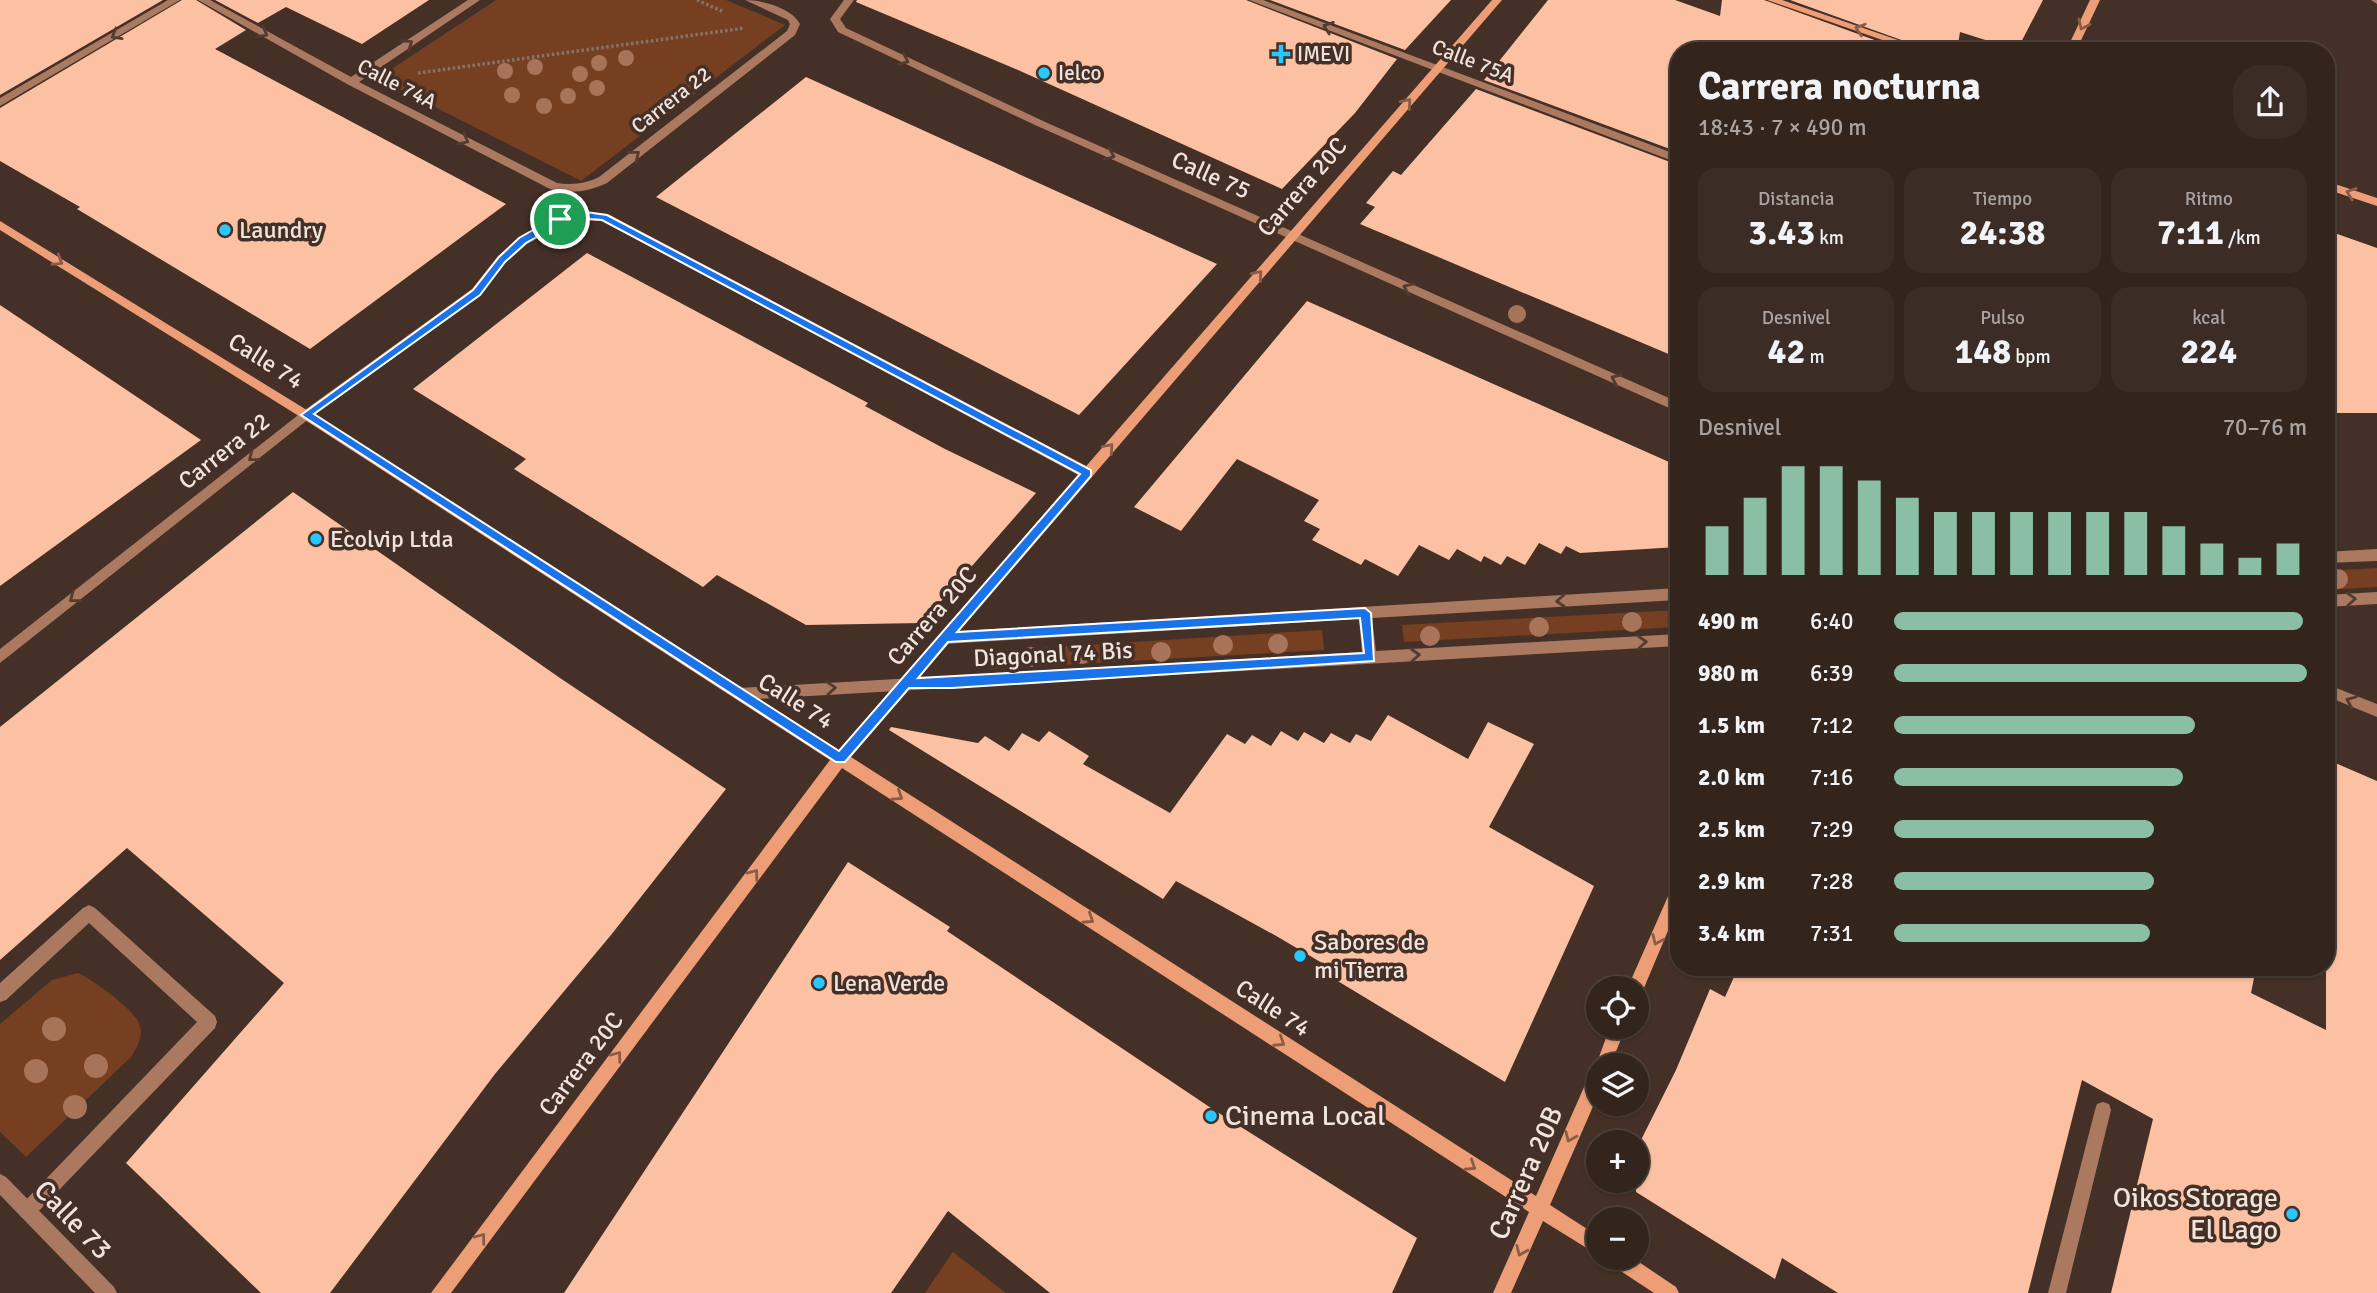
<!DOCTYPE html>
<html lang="es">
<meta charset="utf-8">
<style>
body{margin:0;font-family:Signika,sans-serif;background:#3b2c25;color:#f1f3f6;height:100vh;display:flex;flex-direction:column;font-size:26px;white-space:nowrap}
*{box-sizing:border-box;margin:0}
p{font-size:23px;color:#a9a4a3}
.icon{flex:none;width:38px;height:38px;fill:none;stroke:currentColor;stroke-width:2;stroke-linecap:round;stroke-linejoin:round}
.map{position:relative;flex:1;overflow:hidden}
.details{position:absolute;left:1670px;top:42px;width:665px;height:934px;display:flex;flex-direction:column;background:#33241c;border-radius:28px;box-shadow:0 2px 5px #0004,0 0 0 2px #4e413b}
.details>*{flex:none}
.buttons{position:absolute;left:1586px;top:976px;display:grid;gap:14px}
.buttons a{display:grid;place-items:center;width:63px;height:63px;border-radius:50%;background:#33241c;box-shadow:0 2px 5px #0004,0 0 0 2px #4e413b;font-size:35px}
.pin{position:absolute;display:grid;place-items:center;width:60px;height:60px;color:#fff;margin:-30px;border:4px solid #fff;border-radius:50%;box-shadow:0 2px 7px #0007}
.round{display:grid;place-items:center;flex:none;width:74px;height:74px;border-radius:28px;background:#3b2c25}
.headline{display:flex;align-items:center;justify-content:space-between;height:119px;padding:0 28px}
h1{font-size:38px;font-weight:800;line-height:52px}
.stats{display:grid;grid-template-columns:repeat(3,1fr);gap:10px;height:119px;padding:7px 28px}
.stats div{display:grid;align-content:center;border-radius:18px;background:#3b2c25;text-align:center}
.stats b{font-size:35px;font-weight:800}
.stats small{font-size:19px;font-weight:400}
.stats p{font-size:19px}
.chart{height:196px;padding:14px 28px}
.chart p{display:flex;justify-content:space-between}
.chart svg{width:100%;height:126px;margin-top:7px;stroke:#8abfa5;stroke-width:6}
ul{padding:0 28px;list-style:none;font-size:23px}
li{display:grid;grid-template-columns:112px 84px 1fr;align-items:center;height:52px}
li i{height:18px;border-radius:9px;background:#8abfa5}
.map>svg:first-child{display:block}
.green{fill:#763f22}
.building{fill:#fcc0a2}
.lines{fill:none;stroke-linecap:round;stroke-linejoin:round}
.path{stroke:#85746b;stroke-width:3.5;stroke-dasharray:2.5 2.5;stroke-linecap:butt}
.lane{fill:#aa7960;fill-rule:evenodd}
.street{fill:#aa7960;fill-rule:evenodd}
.secondary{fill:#ed9e76;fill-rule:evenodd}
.tree{fill:#a7745a}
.oneway{stroke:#885c46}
.oneway2{stroke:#533b2f}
.route{fill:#1a73e8;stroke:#fff;stroke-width:2;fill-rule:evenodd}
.poi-dot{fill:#27c8ff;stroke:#443026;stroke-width:2.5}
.labels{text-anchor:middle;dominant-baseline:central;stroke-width:7;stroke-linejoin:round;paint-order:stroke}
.far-poi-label{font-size:21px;fill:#f1e4dd;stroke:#443026;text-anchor:start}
.far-street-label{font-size:21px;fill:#f1e4dd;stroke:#443026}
.street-label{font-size:24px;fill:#f1e4dd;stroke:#443026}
.poi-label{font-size:24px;fill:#f1e4dd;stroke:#443026;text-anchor:start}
.near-poi-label{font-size:28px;fill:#f1e4dd;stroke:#443026;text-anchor:start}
.near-street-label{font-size:28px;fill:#f1e4dd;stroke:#443026}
</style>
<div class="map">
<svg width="2377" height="1293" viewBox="0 0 2377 1293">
<rect width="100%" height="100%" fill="#443026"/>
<!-- green -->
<g class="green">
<path d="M496,0h230l59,25 -204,156 -203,-103z"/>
<path d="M2377,568v19l-51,3v-19z"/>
<path d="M1678,610v17l-274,15 -2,-17z"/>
<path d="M1322,630l2,20 -334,19 17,-19z"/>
<path d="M78,973c14,6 59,38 62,53 3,12 -3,21 -9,31l-105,100 -26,-25v-108l52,-44z"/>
<path d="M953,1252l53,41h-81z"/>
</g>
<!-- building -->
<g class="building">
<path d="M0,0h163l-163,95z"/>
<path d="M182,0h14l50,30 -31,19 291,155 -196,145 -233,-140 3,-2 -80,-46v-53z"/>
<path d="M215,0h214l-67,44 -76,-37 -28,16z"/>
<path d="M857,0h389l151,59 -42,54 -73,76 -264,-119 -162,-68z"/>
<path d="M1270,0h181l-46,50z"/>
<path d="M1548,0h127l45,16 2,-16h42l141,51h-227v101l-194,-72z"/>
<path d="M1790,0h253l-26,50 -57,-18 -3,19h-25z"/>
<path d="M806,77l259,118 152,69 -138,151 -423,-218z"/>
<path d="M1476,89l202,76v193l-318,-134 15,-17 -9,-4 27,-32 8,4z"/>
<path d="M2326,230l51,18v165h-51z"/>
<path d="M587,253l281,150 -3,3 80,43 91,44 -114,130 -116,2 -89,-50 -14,12 -189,-118 12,-10 -113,-70z"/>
<path d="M1307,301l371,165v81l-98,6 -14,-7 -5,8 -22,-11 -14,22 -18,-9 -6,9 -17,-9 -3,6 -24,-13 -8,11 -30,-15 -21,31 -33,-17 -4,6 -49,-25 8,-11 -16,-8 15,-21 -82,-41 -56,72 -47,-24z"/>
<path d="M0,305l201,135 -201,146z"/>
<path d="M293,492l267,186 166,111 -115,146 -116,139 -165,219h-69l-135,-130 158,-180 -157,-135 -127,112v-233z"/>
<path d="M1388,715l80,44 20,-37 46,22 -45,83 105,59 -89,196 -169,-102 3,-7 -61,-36 -102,-56 -13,18 -274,-169 2,-3 87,16 7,-7 24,15 13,-18 17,9 10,-11 40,25 -6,8 87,49 57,-79 18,10 7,-9 19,11 10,-15 17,10 6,-9 20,11 7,-10 19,10 6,-9 15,7z"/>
<path d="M2326,759l51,22v512h-266l42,-174 -71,-39 -54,213h-190l-56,-35 -7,21 -139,-87v-42l40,-80 34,-81 15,8 13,-29h518l-5,25 75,37z"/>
<path d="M848,862l102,65 -3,4 267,179 203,128 -25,55h-342l-102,-82 -57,82h-327z"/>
</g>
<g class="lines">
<!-- path -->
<g class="path">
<path d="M697,0l27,12"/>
<path d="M418,73l327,-45"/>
</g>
<!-- lane -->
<g class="lane">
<path d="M2371,0h6v4z"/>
<path d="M89,905l6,3 120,108 2,6 -2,6 -182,189 -6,3 -6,-3 -3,-6 3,-6 176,-183 -108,-99 -83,77 -6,2v-19l83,-75z"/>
</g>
<!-- street -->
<g class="street">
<path d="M168,0h12l-180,106v-8z"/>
<path d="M198,0h12l141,77 117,-77h12l-121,82 198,101c15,2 28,1 42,-6l188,-146 3,-7 -2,-4 -43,-20c17,0 47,8 55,24l-5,11 -188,148c-19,9 -37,11 -57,6l-203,-105z"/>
<path d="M844,0h10l-14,19 6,9 197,93 635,281v10l-643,-287 -197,-93 -8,-13z"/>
<path d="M1249,0h14l415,155v8z"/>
<path d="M568,213l40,1 484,255 1,4 -6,5 -5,-1 -480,-256h-32l-43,23 -21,18 -26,33 -170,123 -310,245v-14l302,-237 170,-123 26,-33 21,-18z"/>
<path d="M2377,549v12l-51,2v-11z"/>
<path d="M1678,588v12l-306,18 4,33 302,-17v12l-939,54 -5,-2 -2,-4 2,-4 5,-2 623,-36 -3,-33 -414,25 -5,-2 -2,-4 2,-4 5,-2z"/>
<path d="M2377,592v12l-51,3v-12z"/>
<path d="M2326,684l51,20v13l-51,-21z"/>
<path d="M2103,1102l6,2 2,6 -45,183h-18l47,-183 2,-6z"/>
<path d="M0,1174l6,3 108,110 3,6h-22l-95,-98z"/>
</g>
<!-- secondary -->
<g class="secondary">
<path d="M1492,0h10l-651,757 685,439 56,-127 3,-1 15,-41h16l-16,39h-12v29l-48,110 48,31v19l-55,-34 -32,72h-18l36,-81 -687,-444 -391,525h-20l399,-533 -528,-342 -302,-188v-9l310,191 529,338z"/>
<path d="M1767,0h15l148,51h-16z"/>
<path d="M2090,0h10l-24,51h-10z"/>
<path d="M2326,181l51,17v8l-51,-17z"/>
<path d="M1678,883v24l-37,88 -5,2v-8h-9l46,-104z"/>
<path d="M1607,1258h26l43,29 3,6h-25l-44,-29z"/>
</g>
</g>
<!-- trees -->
<g class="tree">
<circle cx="626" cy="58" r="8"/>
<circle cx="599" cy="63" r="8"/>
<circle cx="535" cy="67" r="8"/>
<circle cx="505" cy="71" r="8"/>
<circle cx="580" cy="74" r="8"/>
<circle cx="597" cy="88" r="8"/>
<circle cx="512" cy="95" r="8"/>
<circle cx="568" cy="96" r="8"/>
<circle cx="544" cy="106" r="8"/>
<circle cx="1517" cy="314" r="9"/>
<circle cx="2338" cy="579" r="10"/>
<circle cx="1632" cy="622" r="10"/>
<circle cx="1539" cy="627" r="10"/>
<circle cx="1430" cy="636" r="10"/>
<circle cx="1278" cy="644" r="10"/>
<circle cx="1223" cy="645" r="10"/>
<circle cx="1161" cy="652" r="10"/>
<circle cx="1082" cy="654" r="10"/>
<circle cx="1031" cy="657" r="10"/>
<circle cx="54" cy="1029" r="12"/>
<circle cx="96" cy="1066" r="12"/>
<circle cx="36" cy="1071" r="12"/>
<circle cx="75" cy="1107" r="12"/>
</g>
<!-- one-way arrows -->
<defs><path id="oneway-chevron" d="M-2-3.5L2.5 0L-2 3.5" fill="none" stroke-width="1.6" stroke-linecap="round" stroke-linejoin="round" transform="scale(1.75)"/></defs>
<g class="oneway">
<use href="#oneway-chevron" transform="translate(2083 25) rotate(116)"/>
<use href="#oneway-chevron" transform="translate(1860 29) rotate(-162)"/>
<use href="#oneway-chevron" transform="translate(1407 103) rotate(-49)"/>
<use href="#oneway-chevron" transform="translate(2351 193) rotate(-161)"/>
<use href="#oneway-chevron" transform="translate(58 261) rotate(32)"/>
<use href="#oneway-chevron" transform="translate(1258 275) rotate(-49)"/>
<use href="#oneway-chevron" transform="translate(1109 448) rotate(-49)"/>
<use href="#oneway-chevron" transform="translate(898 796) rotate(33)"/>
<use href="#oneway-chevron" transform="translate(754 874) rotate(-53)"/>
<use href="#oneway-chevron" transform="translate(1089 919) rotate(33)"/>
<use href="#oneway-chevron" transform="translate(1657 940) rotate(114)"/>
<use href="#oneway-chevron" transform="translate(1280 1042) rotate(33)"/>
<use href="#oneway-chevron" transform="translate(617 1056) rotate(-53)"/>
<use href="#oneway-chevron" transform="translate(1570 1137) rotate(114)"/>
<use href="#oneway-chevron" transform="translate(1471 1166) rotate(33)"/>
<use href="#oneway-chevron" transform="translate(481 1238) rotate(-53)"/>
<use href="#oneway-chevron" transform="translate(1521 1251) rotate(114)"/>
</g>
<g class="oneway2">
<use href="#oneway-chevron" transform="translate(1328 27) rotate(-160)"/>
<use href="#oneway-chevron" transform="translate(263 33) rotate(29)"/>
<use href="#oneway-chevron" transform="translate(116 35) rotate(150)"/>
<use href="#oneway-chevron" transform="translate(408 44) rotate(-34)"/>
<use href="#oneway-chevron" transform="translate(904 60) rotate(25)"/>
<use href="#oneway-chevron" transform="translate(464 140) rotate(27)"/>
<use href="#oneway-chevron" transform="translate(635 155) rotate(-38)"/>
<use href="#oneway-chevron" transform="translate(1110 155) rotate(24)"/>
<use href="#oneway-chevron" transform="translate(1408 288) rotate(-156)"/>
<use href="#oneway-chevron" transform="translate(1616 379) rotate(-156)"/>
<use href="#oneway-chevron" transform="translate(253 457) rotate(142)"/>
<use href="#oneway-chevron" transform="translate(74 598) rotate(142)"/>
<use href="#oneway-chevron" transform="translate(2351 599) rotate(-4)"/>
<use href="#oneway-chevron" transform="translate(1561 601) rotate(177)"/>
<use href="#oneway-chevron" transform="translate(1642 642) rotate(-3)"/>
<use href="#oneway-chevron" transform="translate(1415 655) rotate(-3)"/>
<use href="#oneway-chevron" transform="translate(831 688) rotate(-4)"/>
<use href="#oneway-chevron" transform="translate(2351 701) rotate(-157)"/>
</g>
<!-- route -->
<path class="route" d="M579,211l28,4 484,255v6l-134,156 408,-24 6,5 3,48 -422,27h-43l-64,74h-9l-535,-347 172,-125 26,-33 20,-19 37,-21zM579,218l23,2 478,254 -241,277 -525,-337 166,-119 25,-33 21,-19 37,-21zM1360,618l4,35 -446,25 30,-36z"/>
<!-- markers -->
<g class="poi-dot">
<path d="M1277.5 43.5h7v7h7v7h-7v7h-7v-7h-7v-7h7z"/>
<circle cx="1044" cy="73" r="7"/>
<circle cx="225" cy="230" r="7"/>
<circle cx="316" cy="539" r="7"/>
<circle cx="1300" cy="956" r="7"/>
<circle cx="819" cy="983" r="7"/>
<circle cx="1211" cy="1116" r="7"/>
<circle cx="2292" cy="1214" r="7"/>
</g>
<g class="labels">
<!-- far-poi labels -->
<g class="far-poi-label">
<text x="1297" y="54">IMEVI</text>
<text x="1058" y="73">Ielco</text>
</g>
<!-- far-street labels -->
<g class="far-street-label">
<text transform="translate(1473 61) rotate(21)">Calle 75A</text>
<text transform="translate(397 84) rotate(27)">Calle 74A</text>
<text transform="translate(671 100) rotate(-38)">Carrera 22</text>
</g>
<!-- street labels -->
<g class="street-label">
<text transform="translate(1211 175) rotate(24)">Calle 75</text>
<text transform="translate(1302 187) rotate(-49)">Carrera 20C</text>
<text transform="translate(266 361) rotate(32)">Calle 74</text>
<text transform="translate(224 451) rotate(-38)">Carrera 22</text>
<text transform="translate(932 616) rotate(-49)">Carrera 20C</text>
<text transform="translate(1053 654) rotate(-3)">Diagonal 74 Bis</text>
<text transform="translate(796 701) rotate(32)">Calle 74</text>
<text transform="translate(1273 1008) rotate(33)">Calle 74</text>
<text transform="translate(581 1064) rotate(-53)">Carrera 20C</text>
</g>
<!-- poi labels -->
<g class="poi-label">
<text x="239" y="230">Laundry</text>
<text x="330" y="539">Ecolvip Ltda</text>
<text x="1314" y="942">Sabores de<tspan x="1314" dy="28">mi Tierra</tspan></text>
<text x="833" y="983">Lena Verde</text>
</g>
<!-- near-poi labels -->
<g class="near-poi-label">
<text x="1225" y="1116">Cinema Local</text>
<text x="2278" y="1198" text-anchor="end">Oikos Storage<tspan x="2278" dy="32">El Lago</tspan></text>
</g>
<!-- near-street labels -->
<g class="near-street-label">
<text transform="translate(1526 1173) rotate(-66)">Carrera 20B</text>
<text transform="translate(73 1220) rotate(46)">Calle 73</text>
</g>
</g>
</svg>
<div class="buttons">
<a><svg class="icon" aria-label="locate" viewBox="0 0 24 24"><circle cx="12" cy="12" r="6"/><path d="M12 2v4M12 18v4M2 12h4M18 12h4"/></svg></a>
<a><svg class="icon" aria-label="layers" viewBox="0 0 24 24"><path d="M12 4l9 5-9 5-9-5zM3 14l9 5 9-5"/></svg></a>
<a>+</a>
<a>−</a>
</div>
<div class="pin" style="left:560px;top:219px;background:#1e9e55"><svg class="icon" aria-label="arrive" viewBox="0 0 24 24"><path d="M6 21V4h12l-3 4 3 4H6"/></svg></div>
<section class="details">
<div class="headline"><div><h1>Carrera nocturna</h1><p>18:43 · 7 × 490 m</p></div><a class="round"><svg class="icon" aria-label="share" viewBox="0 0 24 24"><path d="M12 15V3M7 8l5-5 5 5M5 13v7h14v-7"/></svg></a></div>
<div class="stats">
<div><p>Distancia</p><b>3.43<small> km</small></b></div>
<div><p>Tiempo</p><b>24:38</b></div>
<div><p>Ritmo</p><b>7:11<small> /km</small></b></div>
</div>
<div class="stats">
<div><p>Desnivel</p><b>42<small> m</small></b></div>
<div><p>Pulso</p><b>148<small> bpm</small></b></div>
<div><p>kcal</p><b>224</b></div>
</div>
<div class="chart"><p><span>Desnivel</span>70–76 m</p>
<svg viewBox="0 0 160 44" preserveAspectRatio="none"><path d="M5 44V27M15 44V17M25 44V6M35 44V6M45 44V11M55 44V17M65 44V22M75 44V22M85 44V22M95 44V22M105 44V22M115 44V22M125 44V27M135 44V33M145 44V38M155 44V33"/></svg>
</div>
<ul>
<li><b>490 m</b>6:40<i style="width:99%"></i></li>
<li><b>980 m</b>6:39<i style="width:100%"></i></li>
<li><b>1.5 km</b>7:12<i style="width:73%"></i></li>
<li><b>2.0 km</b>7:16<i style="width:70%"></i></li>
<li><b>2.5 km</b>7:29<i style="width:63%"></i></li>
<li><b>2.9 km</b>7:28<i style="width:63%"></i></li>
<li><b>3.4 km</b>7:31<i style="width:62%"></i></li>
</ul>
</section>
</div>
